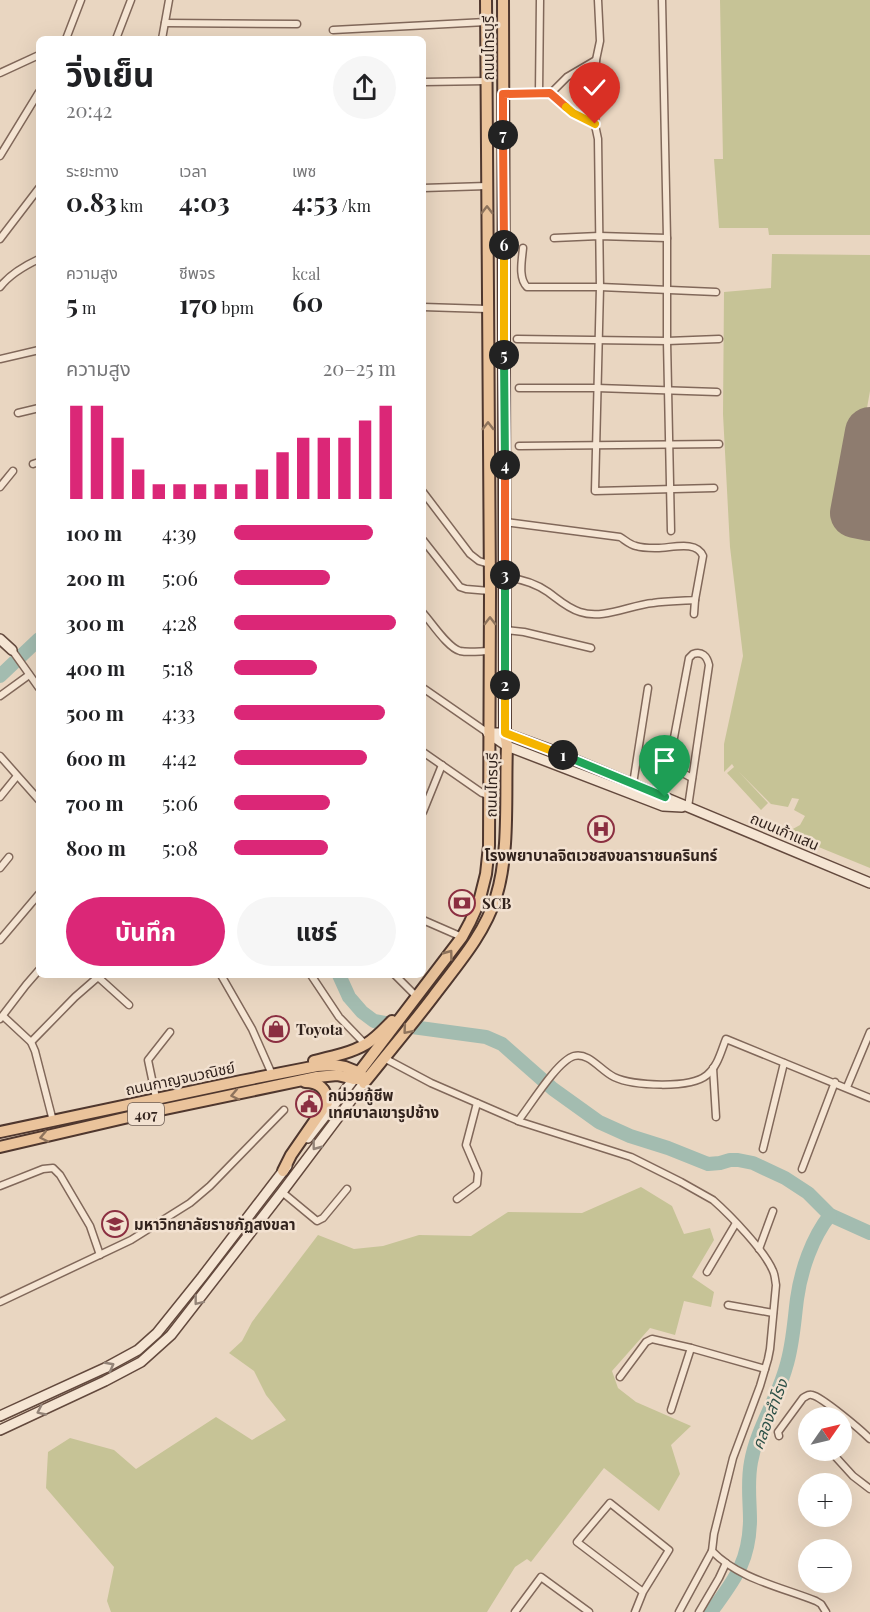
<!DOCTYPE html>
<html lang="th">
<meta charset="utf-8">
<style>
body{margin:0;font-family:"Playfair Display","Noto Sans Thai",serif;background:#f6f6f6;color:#202124;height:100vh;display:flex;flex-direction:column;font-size:22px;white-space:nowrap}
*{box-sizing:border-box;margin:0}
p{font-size:20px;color:#757577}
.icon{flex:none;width:33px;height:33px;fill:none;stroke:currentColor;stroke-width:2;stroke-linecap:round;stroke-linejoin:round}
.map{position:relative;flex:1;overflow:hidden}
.side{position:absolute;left:36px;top:36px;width:390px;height:942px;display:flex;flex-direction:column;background:#fff;border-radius:9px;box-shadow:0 6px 24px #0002}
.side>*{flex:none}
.needle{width:39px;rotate:56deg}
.fabs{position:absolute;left:798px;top:1407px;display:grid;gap:12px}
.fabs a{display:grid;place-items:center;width:54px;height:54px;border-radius:50%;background:#fff;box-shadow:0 6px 24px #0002;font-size:30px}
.pin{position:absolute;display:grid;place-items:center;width:51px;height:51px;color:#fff;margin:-62px -26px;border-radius:50% 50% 50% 0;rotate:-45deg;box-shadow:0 0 6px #0007}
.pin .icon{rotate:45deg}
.km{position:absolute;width:30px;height:30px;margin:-15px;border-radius:50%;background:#222;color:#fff;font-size:16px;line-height:30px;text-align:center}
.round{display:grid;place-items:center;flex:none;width:63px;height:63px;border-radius:32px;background:#f6f6f6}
.head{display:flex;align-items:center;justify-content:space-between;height:102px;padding:0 30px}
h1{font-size:33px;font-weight:700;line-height:45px}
.stats{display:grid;grid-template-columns:repeat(3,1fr);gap:9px;height:102px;padding:6px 30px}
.stats div{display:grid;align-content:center}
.stats b{font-size:26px;font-weight:700}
.stats small{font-size:16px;font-weight:400}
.stats p{font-size:16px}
.chart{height:168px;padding:12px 30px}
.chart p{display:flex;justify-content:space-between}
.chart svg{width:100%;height:108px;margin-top:6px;stroke:#db2777;stroke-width:6}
.action{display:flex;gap:12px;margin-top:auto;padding:12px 30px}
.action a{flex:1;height:69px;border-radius:36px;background:#db2777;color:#fff;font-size:24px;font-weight:700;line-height:69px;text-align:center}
.action a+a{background:#f6f6f6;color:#202124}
ul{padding:0 30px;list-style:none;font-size:20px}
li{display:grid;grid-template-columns:96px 72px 1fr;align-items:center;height:45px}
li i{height:15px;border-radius:8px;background:#db2777}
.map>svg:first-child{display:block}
.green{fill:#c6c396}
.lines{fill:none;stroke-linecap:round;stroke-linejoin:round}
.river{stroke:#a3bcb0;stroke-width:14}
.runway{stroke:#8e7c6f;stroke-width:50}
.street-casing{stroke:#81685a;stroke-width:9}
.secondary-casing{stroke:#63493d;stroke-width:12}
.primary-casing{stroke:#4f372e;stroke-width:14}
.street{stroke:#f5e5d3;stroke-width:6}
.secondary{stroke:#f5e5d3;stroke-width:9}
.primary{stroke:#eac39b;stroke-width:10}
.oneway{stroke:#8e735c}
.oneway2{stroke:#948478}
.split-1-casing{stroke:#fff;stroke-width:12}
.split-2-casing{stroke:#fff;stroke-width:12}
.split-3-casing{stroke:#fff;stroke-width:12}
.split-4-casing{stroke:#fff;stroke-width:12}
.split-5-casing{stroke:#fff;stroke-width:12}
.split-6-casing{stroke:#fff;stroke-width:12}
.split-7-casing{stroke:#fff;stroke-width:12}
.split-8-casing{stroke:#fff;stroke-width:12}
.split-9-casing{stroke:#fff;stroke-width:12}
.split-1{stroke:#22a559;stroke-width:8}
.split-2{stroke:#f5b400;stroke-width:8}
.split-3{stroke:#22a559;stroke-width:8}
.split-4{stroke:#f0652b;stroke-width:8}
.split-5{stroke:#22a559;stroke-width:8}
.split-6{stroke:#f5b400;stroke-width:8}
.split-7{stroke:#f0652b;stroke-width:8}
.split-8{stroke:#f0652b;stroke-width:8}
.split-9{stroke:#f5b400;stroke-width:8}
.labels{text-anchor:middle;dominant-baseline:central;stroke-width:5;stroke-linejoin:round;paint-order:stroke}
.shield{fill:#f2e1d0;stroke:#6c5c53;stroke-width:1.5}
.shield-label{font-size:14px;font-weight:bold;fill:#32231d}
.street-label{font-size:15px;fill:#32231d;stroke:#f2e1d0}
.poi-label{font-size:15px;font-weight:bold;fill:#32231d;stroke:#f2e1d0;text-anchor:start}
.water-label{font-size:16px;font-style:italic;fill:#2d5148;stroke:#f2e1d0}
</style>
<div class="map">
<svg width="870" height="1612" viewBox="0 0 870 1612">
<rect width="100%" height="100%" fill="#e9d6c1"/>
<!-- green -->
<g class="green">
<path d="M720,0h150v235h-101l-1,-7h-49l-5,-69h9z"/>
<path d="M772,254l98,1v136l-22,124 22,5v348l-71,-29 -8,-9 9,-5 5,-9 -11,-6 5,-11 -7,-1 -4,9 -17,-3 -32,-32 29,31 -7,7 -34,-37 7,-6 -2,-3 -8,8v-28l19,-88 -13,-109 -7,-133 1,-122 47,-4z"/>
<path d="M641,1187l31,19 12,28 26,-6 4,12 -22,37 22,15 -3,15 -27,-6 -9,34 -25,-7 -38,43 6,17 18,14 55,24 -20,19 9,29 -21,37 -55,-43 -73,94 -4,-3 -12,8 -28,45h-376l-4,-11 7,-34 -68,-79 2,-36 22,-14 44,12 22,19 80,-52 36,23 34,-20 -20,-25 -12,-24 -25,-18 13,-12 10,-19 66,-87 36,14 29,-3 36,-11 52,1 37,-24 74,1z"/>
</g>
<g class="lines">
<!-- river -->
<g class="river">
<path d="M0,676l39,-37"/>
<path d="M339,975l10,22 13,15 12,9 16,3 96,13 16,7 51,45 46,33 31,14 38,12 40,16 12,-1 10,-3h8l15,3 32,15 23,15 22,22 40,18"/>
<path d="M711,1612c23,-32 38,-49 39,-91 0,-21 -3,-38 1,-59 6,-34 26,-62 35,-95 7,-22 8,-45 11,-68 4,-29 15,-61 33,-84"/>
</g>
<!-- runway -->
<path class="runway" d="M870,432l-15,81 15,3"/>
<defs>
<g id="street">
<path d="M598,0l2,41 -4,19 -1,65 3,14 2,148 -5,204 119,-3"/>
<path d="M662,0l5,238v103l4,190"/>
<path d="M165,23l132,1"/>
<path d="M333,30l153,-8"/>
<path d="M66,39l15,-39"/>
<path d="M116,39l15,-39"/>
<path d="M162,39l7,-39"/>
<path d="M0,73l39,-18"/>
<path d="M423,82l64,-1"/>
<path d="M539,93l1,-93"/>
<path d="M551,93l16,-16 29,-17"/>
<path d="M503,94l48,-1 22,20 22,12"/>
<path d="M0,156l39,-64"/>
<path d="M423,188l64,-2"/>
<path d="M554,238l45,-2 68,2"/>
<path d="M0,239l39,-51"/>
<path d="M523,248c-1,12 -5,30 4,39h73l116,5"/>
<path d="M0,287c10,-13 24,-21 39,-28"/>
<path d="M423,307l64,2"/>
<path d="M517,339l150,2 52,-2"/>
<path d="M0,359l39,-9"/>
<path d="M519,388h78l120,4"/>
<path d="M18,413l21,-5"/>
<path d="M519,446l200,-2"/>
<path d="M33,464l6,-2"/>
<path d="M0,487l13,-16"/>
<path d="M423,492l47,62 9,7 10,3"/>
<path d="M505,522l115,15c5,3 10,8 16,9 6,2 13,2 19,2 14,1 41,-9 48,8l-8,44c-14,1 -28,1 -42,3 -23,2 -50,17 -73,9 -13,-4 -21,-12 -32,-20 -13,-9 -26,-13 -43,-15"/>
<path d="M423,540l37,47 6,2 24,2"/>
<path d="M423,613c9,10 25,35 37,38 9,2 21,0 30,0"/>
<path d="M694,614l1,-14"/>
<path d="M505,630l19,2 67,16"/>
<path d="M12,650l27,38"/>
<path d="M423,688l65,45"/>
<path d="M0,696l29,-21"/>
<path d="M423,752l59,41 8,3"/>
<path d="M0,756l39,44"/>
<path d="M668,765l24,13"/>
<path d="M633,784l15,-96"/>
<path d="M663,796l26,-138 4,-4c9,-3 14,2 16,11l-21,142"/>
<path d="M0,797l17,-21"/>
<path d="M423,812l19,-47"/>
<path d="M0,868l9,-11"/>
<path d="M423,920l39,17"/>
<path d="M0,940l39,-46"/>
<path d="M221,975l31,54 19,43"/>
<path d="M311,975l28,42 27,28"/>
<path d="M395,975l21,21"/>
<path d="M3,1016l28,26 4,9 18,70"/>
<path d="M0,1019l26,-34 13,-15"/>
<path d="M31,1042l44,-45 23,-20 31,28"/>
<path d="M384,1058l47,25 90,39 110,35 50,25 32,18c17,15 52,51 60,71 2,4 2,9 3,14l-6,64 -2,10 -8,27 -27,72 -19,76 -2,17c27,28 69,36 104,50l5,3 5,8"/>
<path d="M713,1068l3,49"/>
<path d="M847,1087l23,-55"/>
<path d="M156,1098l-8,-38 22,-28"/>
<path d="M518,1121c12,-15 39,-60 56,-65 15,-4 27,15 40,21 19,9 76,12 93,-2 11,-9 14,-24 19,-36l144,59"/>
<path d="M763,1149l21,-86"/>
<path d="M802,1169l33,-87"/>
<path d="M0,1186l43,-17 10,-1 7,7 30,51 10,29"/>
<path d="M282,1192l35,29 6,-3 24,-29"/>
<path d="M457,1199l20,-15 1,-11 -12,-28 11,-42"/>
<path d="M759,1249l14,-38"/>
<path d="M707,1272l29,-49"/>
<path d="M0,1302l131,-62 59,-37 20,-17 74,-76"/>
<path d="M728,1305l45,8"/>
<path d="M620,1377l26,-35 6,-3 39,9 74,21"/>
<path d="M671,1410l20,-62"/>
<path d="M779,1436l-1,-4 3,-4 22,-30c4,-2 5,-4 9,-3 10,2 49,35 58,44"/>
<path d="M833,1454l20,22 17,13"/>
<path d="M515,1612l26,-35 48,35"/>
<path d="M635,1612l8,-20 -66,-50 33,-39 59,47 -26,42"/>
<path d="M679,1612l33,-61"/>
<path d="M699,1612l20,-34 7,-15"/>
</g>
<g id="secondary">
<path d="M0,639l12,11"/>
<path d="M488,733h17l49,18 316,132"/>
<path d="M488,733l19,13 156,60 19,1"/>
<path d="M308,1138l46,-59"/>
<path d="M0,1416l105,-48 33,-18 19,-17 45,-56 85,-111"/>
<path d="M0,1430l105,-49 36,-19 30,-27 111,-143 82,-109"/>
</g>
<g id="primary">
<path d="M314,1061c17,-4 37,-8 52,-17 10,-6 18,-15 26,-23"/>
<path d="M354,1079l108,-142 8,-15 9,-20 7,-28 3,-28 1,-255 -4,-591"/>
<path d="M364,1083c23,-29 47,-57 69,-86 24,-32 51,-62 63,-100 14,-44 9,-105 11,-151l-2,-13 -2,-733"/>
<path d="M0,1132l241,-51 76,-15 17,-1 11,2 15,6 3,4"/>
<path d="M0,1147l146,-34 171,-36 20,-2 17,4h6"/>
<path d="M283,1171l8,-16 36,-52c1,-14 -9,-21 -22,-21"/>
</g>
</defs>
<!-- street casing -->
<use href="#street" class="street-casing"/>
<!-- secondary casing -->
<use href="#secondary" class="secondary-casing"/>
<!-- primary casing -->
<use href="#primary" class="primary-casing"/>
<!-- street -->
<use href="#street" class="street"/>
<!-- secondary -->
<use href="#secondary" class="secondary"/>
<!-- primary -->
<use href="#primary" class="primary"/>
</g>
<!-- one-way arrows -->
<defs><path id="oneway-chevron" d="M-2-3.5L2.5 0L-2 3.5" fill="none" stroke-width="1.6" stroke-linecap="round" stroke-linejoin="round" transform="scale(1.5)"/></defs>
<g class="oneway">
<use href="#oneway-chevron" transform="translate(487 210) rotate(-90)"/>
<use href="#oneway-chevron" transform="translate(488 426) rotate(-90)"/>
<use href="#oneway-chevron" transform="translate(490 621) rotate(-90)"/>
<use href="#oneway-chevron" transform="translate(449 954) rotate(-53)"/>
<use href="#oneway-chevron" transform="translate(407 1030) rotate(130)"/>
<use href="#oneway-chevron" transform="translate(235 1095) rotate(169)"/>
<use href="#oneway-chevron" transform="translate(44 1137) rotate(168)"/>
</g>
<g class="oneway2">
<use href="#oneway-chevron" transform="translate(316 1146) rotate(127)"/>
<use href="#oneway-chevron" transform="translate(198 1301) rotate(128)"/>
<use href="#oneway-chevron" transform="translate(110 1366) rotate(-28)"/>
<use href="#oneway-chevron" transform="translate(41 1411) rotate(155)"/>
</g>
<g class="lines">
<defs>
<path id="split-1" d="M563,755l102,42"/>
<path id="split-2" d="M505,685v48l58,22"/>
<path id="split-3" d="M505,575v110"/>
<path id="split-4" d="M505,465v110"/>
<path id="split-5" d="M504,355l1,110"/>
<path id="split-6" d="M504,245v110"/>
<path id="split-7" d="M503,135l1,110"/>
<path id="split-8" d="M503,135v-41l47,-1 16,14"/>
<path id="split-9" d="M566,107l7,6 22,11"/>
</defs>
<!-- split-1 casing -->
<use href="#split-1" class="split-1-casing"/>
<!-- split-2 casing -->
<use href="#split-2" class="split-2-casing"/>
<!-- split-3 casing -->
<use href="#split-3" class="split-3-casing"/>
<!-- split-4 casing -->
<use href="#split-4" class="split-4-casing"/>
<!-- split-5 casing -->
<use href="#split-5" class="split-5-casing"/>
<!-- split-6 casing -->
<use href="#split-6" class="split-6-casing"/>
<!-- split-7 casing -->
<use href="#split-7" class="split-7-casing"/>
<!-- split-8 casing -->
<use href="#split-8" class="split-8-casing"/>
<!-- split-9 casing -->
<use href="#split-9" class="split-9-casing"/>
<!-- split-1 -->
<use href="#split-1" class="split-1"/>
<!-- split-2 -->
<use href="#split-2" class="split-2"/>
<!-- split-3 -->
<use href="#split-3" class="split-3"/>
<!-- split-4 -->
<use href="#split-4" class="split-4"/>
<!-- split-5 -->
<use href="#split-5" class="split-5"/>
<!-- split-6 -->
<use href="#split-6" class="split-6"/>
<!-- split-7 -->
<use href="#split-7" class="split-7"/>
<!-- split-8 -->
<use href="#split-8" class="split-8"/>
<!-- split-9 -->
<use href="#split-9" class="split-9"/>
</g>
<!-- icons -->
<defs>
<symbol id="hospital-ring" viewBox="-11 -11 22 22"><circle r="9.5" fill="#f2e1d0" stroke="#8b2f41" stroke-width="1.5"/><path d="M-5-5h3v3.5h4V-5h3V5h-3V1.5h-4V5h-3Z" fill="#8b2f41"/></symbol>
<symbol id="bank-ring" viewBox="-11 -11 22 22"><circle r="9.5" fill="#f2e1d0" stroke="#8b2f41" stroke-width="1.5"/><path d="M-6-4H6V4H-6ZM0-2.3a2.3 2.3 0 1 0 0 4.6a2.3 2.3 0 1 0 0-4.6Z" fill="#8b2f41"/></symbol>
<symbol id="shop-ring" viewBox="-11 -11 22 22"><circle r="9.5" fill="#f2e1d0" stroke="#8b2f41" stroke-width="1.5"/><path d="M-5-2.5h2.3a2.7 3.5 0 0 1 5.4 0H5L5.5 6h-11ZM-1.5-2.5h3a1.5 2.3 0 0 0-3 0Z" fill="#8b2f41"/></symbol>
<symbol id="civic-ring" viewBox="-11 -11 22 22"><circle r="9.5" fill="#f2e1d0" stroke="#8b2f41" stroke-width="1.5"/><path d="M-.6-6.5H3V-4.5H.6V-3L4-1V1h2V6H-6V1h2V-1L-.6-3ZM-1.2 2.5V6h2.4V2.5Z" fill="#8b2f41"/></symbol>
<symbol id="university-ring" viewBox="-11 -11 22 22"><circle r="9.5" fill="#f2e1d0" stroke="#8b2f41" stroke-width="1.5"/><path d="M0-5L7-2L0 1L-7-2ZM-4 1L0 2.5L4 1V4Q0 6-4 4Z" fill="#8b2f41"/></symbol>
</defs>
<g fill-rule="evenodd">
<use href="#hospital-ring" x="586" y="814" width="30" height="30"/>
<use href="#bank-ring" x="447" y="888" width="30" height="30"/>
<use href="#shop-ring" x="261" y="1014" width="30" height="30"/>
<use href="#civic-ring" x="294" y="1089" width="30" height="30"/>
<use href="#university-ring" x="100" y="1209" width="30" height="30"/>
</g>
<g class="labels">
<!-- shield labels -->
<rect class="shield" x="128" y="1103" width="36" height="22" rx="4.5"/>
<g class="shield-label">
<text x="146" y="1114">407</text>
</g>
<!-- street labels -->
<g class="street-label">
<text transform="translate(488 48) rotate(-90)">ถนนไทรบุรี</text>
<text transform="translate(491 785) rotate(-89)">ถนนไทรบุรี</text>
<text transform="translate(785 831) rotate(23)">ถนนเก้าแสน</text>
<text transform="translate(180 1078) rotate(-12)">ถนนกาญจนวณิชย์</text>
</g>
<!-- poi labels -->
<g class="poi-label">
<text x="601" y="855" text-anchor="middle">โรงพยาบาลจิตเวชสงขลาราชนครินทร์</text>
<text x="482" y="903">SCB</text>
<text x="296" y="1029">Toyota</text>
<text x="328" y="1095">กน่วยกู้ชีพ<tspan x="328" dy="17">เทศบาลเขารูปช้าง</tspan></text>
<text x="134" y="1224">มหาวิทยาลัยราชภัฏสงขลา</text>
</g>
<!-- water labels -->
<g class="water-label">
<text transform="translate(769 1414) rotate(-69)">คลองสำโรง</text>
</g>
</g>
</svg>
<div class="fabs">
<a><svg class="needle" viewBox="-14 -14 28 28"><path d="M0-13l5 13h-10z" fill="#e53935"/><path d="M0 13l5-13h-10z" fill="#757577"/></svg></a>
<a>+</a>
<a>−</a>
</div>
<div class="pin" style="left:665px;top:797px;background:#1e9e55"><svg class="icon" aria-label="arrive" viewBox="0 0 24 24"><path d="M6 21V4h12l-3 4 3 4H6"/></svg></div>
<div class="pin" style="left:595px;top:124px;background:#d93025"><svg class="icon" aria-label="check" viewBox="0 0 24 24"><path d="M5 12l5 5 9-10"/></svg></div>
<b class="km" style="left:563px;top:755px">1</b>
<b class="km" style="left:505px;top:685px">2</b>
<b class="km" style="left:505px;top:575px">3</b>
<b class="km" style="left:505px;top:465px">4</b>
<b class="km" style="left:504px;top:355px">5</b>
<b class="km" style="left:504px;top:245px">6</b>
<b class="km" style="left:503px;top:135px">7</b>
<section class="side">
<div class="head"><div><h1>วิ่งเย็น</h1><p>20:42</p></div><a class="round"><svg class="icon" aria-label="share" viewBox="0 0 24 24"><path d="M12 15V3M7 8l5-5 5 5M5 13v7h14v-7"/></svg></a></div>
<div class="stats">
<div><p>ระยะทาง</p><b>0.83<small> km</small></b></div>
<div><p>เวลา</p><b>4:03</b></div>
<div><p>เพซ</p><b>4:53<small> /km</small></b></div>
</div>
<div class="stats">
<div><p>ความสูง</p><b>5<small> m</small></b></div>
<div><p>ชีพจร</p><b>170<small> bpm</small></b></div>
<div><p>kcal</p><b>60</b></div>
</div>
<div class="chart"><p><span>ความสูง</span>20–25 m</p>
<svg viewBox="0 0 160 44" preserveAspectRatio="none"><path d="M5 44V6M15 44V6M25 44V19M35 44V32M45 44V38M55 44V38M65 44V38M75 44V38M85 44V38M95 44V32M105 44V25M115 44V19M125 44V19M135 44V19M145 44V12M155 44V6"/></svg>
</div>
<ul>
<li><b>100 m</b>4:39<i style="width:86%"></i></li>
<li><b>200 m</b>5:06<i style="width:59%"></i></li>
<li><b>300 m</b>4:28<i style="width:100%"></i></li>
<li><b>400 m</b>5:18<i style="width:51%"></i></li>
<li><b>500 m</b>4:33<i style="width:93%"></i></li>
<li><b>600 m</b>4:42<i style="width:82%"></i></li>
<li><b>700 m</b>5:06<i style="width:59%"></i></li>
<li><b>800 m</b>5:08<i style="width:58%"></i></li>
</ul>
<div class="action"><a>บันทึก</a><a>แชร์</a></div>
</section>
</div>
